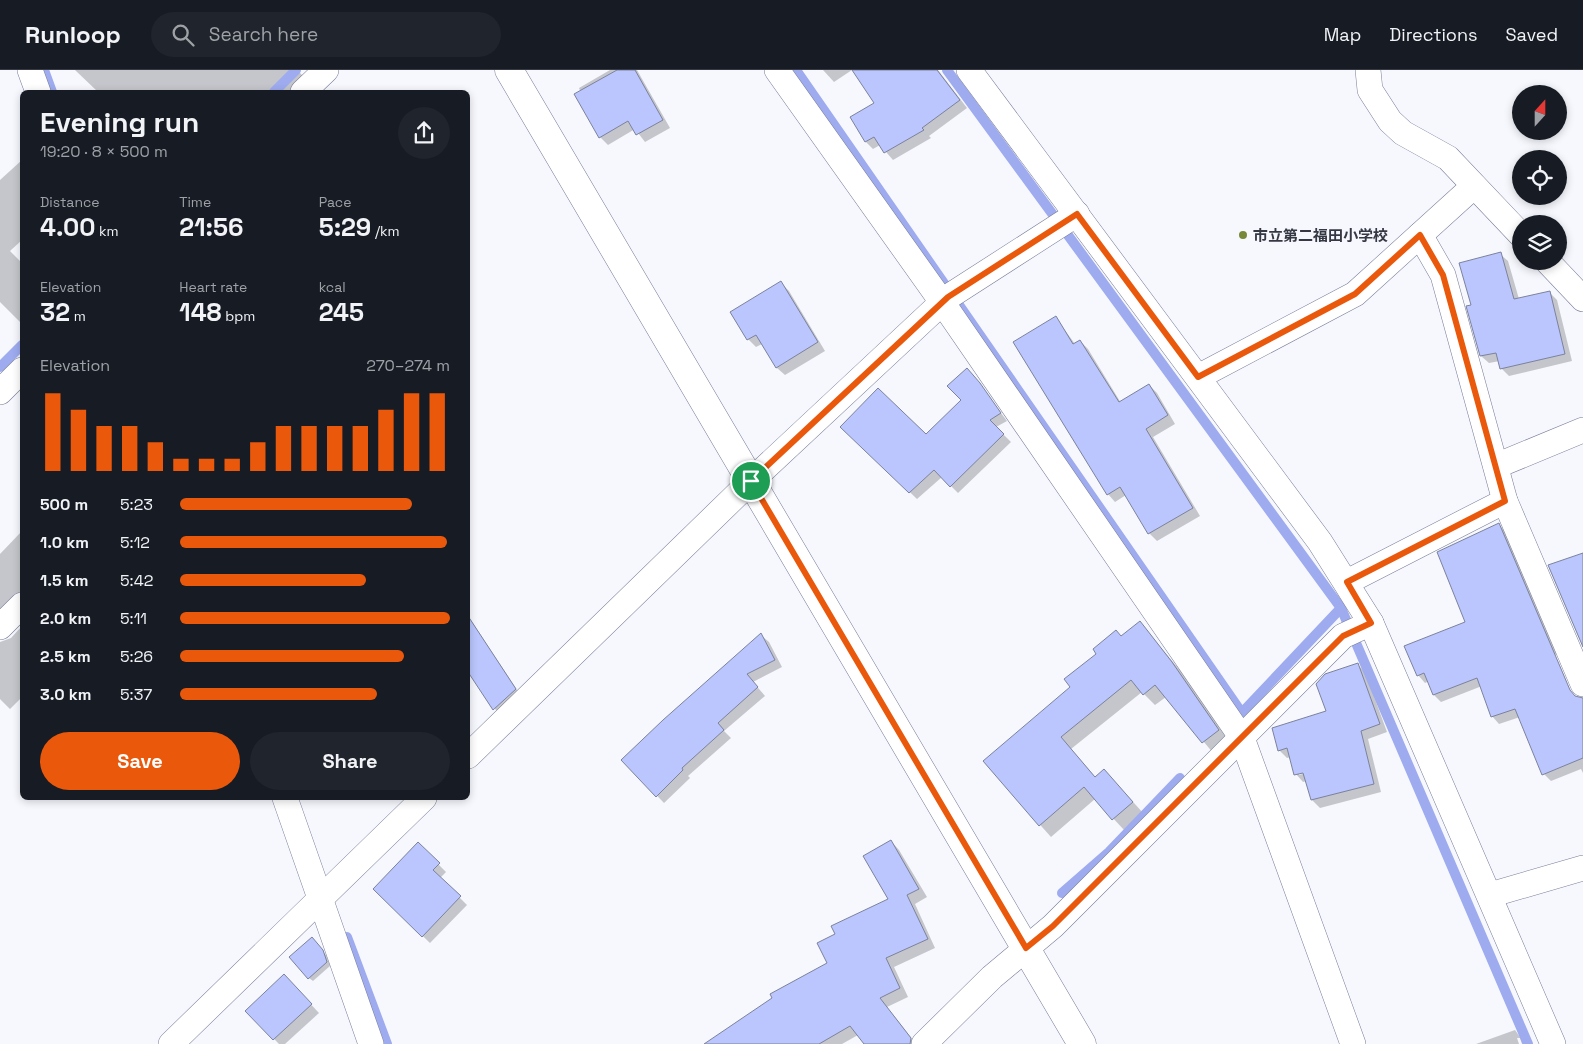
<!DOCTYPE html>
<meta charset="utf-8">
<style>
body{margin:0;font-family:"Space Grotesk","Noto Sans JP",sans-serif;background:#20242c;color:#f1f3f6;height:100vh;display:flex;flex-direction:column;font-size:19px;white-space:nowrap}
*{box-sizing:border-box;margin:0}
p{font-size:16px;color:#9ea1a6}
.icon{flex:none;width:28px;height:28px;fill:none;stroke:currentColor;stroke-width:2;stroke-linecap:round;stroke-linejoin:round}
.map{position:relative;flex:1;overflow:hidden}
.panel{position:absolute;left:20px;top:20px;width:450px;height:710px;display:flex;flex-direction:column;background:#171b24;border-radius:8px;box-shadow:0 2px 8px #0003}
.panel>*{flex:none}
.needle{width:32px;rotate:21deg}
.controls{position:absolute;left:1512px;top:15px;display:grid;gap:10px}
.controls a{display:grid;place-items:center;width:55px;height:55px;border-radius:50%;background:#171b24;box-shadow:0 2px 8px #0003;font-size:25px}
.pin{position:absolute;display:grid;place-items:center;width:42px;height:42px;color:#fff;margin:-21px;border:2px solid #fff;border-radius:50%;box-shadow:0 1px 5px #0007}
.round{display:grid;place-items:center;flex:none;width:52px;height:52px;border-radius:26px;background:#20242c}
.headline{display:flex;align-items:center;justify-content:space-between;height:85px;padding:0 20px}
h1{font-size:28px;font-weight:700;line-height:38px}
.metrics{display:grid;grid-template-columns:repeat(3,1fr);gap:8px;height:85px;padding:5px 20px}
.metrics div{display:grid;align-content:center}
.metrics b{font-size:25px;font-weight:700}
.metrics small{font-size:14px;font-weight:400}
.metrics p{font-size:14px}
.chart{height:140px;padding:10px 20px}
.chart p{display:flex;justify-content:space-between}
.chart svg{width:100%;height:90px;margin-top:5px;stroke:#ea580c;stroke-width:6}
.action{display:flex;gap:10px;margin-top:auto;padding:10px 20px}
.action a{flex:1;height:58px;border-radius:30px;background:#ea580c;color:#fff;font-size:20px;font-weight:700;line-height:58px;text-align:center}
.action a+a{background:#20242c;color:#f1f3f6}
ul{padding:0 20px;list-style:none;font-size:16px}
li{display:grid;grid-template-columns:80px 60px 1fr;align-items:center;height:38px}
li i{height:12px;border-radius:6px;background:#ea580c}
header{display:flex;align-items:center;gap:30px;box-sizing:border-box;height:70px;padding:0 25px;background:#171b24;border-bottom:1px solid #363941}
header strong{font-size:24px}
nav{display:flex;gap:28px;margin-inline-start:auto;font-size:18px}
.search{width:350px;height:45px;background:#20242c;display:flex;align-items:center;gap:12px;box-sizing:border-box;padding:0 18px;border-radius:28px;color:#9ea1a6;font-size:19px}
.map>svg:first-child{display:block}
.shadow{fill:#0003;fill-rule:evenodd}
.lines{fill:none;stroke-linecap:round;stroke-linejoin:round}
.stream{stroke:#9eabef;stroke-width:10}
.building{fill:#bac6fd;stroke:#7c829c}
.minor-casing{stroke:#787d97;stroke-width:26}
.tertiary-casing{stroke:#787d97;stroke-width:29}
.minor{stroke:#fff;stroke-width:25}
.tertiary{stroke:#fff;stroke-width:28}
.route-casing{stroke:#fff;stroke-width:10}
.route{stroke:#ea580c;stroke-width:6}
.poi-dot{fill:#778838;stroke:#f6f8fe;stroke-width:2}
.labels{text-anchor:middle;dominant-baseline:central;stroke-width:4;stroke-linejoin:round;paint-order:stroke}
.poi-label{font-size:15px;font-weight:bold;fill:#363843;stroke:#f6f8fe;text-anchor:start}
</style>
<header>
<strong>Runloop</strong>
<div class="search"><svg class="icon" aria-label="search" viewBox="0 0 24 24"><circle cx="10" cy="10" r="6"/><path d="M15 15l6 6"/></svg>Search here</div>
<nav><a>Map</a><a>Directions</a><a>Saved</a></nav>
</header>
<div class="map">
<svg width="1583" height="974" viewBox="0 0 1583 974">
<rect width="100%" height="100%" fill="#f6f8fe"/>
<!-- shadow -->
<g class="shadow">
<path d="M75,0h222l9,9 -13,13h-195z"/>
<path d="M610,0h27l33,58 -25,14 -10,-13 -27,16 -8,-8 -21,-49z"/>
<path d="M823,0h29l-18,12z"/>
<path d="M853,0h85l29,38 -38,28 2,2 -38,22 -13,-15 -7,4 -7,-7 10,-38z"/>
<path d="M22,90v80l-12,11 12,12v61l-22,-22v-122z"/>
<path d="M1500,184l8,7 11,38 30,-7 8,8 15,61 -63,15 -8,-8 -1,-7 -11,2 -8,-7 -13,-49 4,-2z"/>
<path d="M781,213l8,8 36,60 -40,24 -8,-7 -15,-24 -6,3 -8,-8 -16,-26z"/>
<path d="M1056,248l19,26 5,-3 8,8 33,54 28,-18 8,8 18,31 -22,13 47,79 -43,25 -8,-8 -23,-38 -11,7 -7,-8z"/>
<path d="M974,307l33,44 -11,6 15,15 -53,51 -16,-16 -25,22 -75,-72 84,9 36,-36z"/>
<path d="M1499,455l7,7 52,122 -13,3 16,48 22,-6v74l-2,-4 -30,12 -7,-7 -24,-57 -21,7 -7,-8 -10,-30 -41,16 -7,-7 -5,-14 -4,2 -7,-8 49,-53z"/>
<path d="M22,461v70l-22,23v-70z"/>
<path d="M468,546l51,77 -21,20 -30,-43z"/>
<path d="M1140,553l44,52 46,67 -16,12 -48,-57 -11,8 -13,-13 -71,57 25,29 19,4 29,32 -19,17 -30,-32 -44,38 -67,-75 88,-75 49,-50z"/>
<path d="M22,556v71l-12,12 -10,-10v-57l11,-4z"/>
<path d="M761,565l8,7 13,25 -29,15 12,14 -41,35 7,7 -43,38 2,2 -26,25 -41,-43z"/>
<path d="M1357,594l8,8 22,60 -19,7 13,53 -61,16 -8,-8 -5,-19 -4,1 -7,-8 -5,-17 -4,1 -8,-8 49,-38zM1299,702h11l-11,3z"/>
<path d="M891,771l8,9 28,47 -12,7 20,44 -41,19 14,30 -21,10 29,37h-50l-8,-9 -16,9h-103l89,-81 9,-28 52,-36z"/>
<path d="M418,774l28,28 -6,6 27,27 -37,38 -56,-54z"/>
<path d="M312,869l14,16 4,11 -17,15 -4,-3z"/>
<path d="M292,914l27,29 -34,31h-6l-32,-33z"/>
<path d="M1515,960l10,14h-3l-2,-6h-3l2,6h-43z"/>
</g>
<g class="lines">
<!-- stream -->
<g class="stream">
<path d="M44,0l8,22"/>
<path d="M796,0l446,643 6,18"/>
<path d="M947,0l394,538 187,436"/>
<path d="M274,22l22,-22"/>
<path d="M0,297l22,-22"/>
<path d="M1237,648l104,-110"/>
<path d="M1062,823l47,-41 71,-74"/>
<path d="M347,867l40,107"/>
</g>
</g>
<!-- building -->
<g class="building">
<path d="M617,0h18l28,50 -27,15 -8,-14 -29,17 -25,-44z"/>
<path d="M852,0h85l23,30 -38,28 2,2 -40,23 -10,-16 -9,5 -15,-25 24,-14z"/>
<path d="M1501,182l13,47 36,-8 15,63 -65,15 -4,-16 -16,3 -14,-50 5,-1 -12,-42z"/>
<path d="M781,211l37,61 -42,26 -20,-33 -9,5 -17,-28z"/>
<path d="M1056,246l17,28 7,-4 39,62 30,-18 19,31 -22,14 47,79 -45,26 -28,-47 -13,8 -94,-153z"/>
<path d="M967,298l13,15 21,30 -11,7 14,14 -54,53 -16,-17 -25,23 -69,-66 38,-39 48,46 35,-34 -14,-14z"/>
<path d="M1499,453l71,167 5,6 8,2v60l-41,17 -27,-66 -24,8 -14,-39 -44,17 -9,-22 -7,3 -13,-30 61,-24 -28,-70z"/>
<path d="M1583,483v94l-35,-82z"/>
<path d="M468,546l48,73 -23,21 -25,-38z"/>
<path d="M1140,551l32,41 47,68 -17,13 -47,-58 -12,10 -12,-15 -70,57 34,40 9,-8 29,33 -21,18 -28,-33 -45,39 -56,-65 87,-74 -6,-8 32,-25 -3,-5 23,-19 5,6z"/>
<path d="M761,563l14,27 -28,14 11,13 -40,36 6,7 -42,38 1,2 -27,27 -35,-37 42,-40z"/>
<path d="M1358,593l22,61 -19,7 13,53 -63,16 -8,-27 -9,2 -7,-27 -9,3 -6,-23 54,-17 -10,-27 9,-10z"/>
<path d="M891,770l28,49 -12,6 21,44 -42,19 14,30 -20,10 31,40 -1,6h-46l-14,-18 -31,18h-115l68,-46 -2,-4 57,-31 -10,-20 18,-9 -4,-8 57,-27 -25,-43z"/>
<path d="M418,772l22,21 -7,7 28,26 -39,41 -49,-48z"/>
<path d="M312,867l11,13 4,12 -19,17 -19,-22z"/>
<path d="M284,904l28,30 -39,36 -28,-29z"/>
</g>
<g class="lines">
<defs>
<g id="minor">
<path d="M30,0l8,22"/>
<path d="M777,0l165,232 300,436 111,306"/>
<path d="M969,0l351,472 51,81 182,421"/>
<path d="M1368,0l2,20 20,31 13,12 45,25 73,77"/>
<path d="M303,22l23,-22"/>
<path d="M1420,165l23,40 62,226 78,183"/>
<path d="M1547,191l36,38"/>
<path d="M1198,307l157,-83 119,-108"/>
<path d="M0,322l22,-22"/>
<path d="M1496,396l87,-36"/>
<path d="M1347,512l158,-81"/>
<path d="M0,557l22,-22"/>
<path d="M468,686l283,-275 197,-184 129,-83"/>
<path d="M285,728l86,246"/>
<path d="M1490,825l93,-27"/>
<path d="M171,974l253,-246"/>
<path d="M924,974l68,-67 61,-51 290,-290 28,-13"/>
</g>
<path id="tertiary" d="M509,0l573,974"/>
</defs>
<!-- minor casing -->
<use href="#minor" class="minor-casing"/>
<!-- tertiary casing -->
<use href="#tertiary" class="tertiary-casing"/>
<!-- minor -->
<use href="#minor" class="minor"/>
<!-- tertiary -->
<use href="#tertiary" class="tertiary"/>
</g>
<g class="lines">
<defs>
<path id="route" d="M1077,144l121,163 157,-83 65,-59 23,40 62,226 -158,81 24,41 -28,13 -290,290 -27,22 -275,-467 197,-184z"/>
</defs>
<!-- route casing -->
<use href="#route" class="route-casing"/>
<!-- route -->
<use href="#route" class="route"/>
</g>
<!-- markers -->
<circle class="poi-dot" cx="1243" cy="165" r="5"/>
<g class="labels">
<!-- poi labels -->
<g class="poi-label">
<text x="1253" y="165">市立第二福田小学校</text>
</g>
</g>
</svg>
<div class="controls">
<a><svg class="needle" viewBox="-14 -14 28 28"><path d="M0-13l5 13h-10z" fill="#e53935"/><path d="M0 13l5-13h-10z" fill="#9ea1a6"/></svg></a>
<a><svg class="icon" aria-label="locate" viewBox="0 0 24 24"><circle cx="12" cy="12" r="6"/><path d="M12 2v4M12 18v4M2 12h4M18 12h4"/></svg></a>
<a><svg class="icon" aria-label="layers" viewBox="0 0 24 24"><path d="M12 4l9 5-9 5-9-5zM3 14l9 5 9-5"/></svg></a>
</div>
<div class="pin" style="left:751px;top:411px;background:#1e9e55"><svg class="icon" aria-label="arrive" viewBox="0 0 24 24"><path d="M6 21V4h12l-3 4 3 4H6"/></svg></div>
<section class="panel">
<div class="headline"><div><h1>Evening run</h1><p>19:20 · 8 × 500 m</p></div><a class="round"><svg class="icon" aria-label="share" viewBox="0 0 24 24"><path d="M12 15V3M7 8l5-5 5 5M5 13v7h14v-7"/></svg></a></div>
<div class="metrics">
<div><p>Distance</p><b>4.00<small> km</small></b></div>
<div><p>Time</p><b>21:56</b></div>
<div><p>Pace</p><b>5:29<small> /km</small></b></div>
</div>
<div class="metrics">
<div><p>Elevation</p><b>32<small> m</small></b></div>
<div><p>Heart rate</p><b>148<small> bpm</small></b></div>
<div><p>kcal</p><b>245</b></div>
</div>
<div class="chart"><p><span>Elevation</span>270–274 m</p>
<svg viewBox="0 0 160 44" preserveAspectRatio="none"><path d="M5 44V6M15 44V14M25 44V22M35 44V22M45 44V30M55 44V38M65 44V38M75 44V38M85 44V30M95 44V22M105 44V22M115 44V22M125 44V22M135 44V14M145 44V6M155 44V6"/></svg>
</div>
<ul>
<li><b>500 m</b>5:23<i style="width:86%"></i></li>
<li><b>1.0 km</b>5:12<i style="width:99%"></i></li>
<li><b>1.5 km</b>5:42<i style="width:69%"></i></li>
<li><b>2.0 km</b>5:11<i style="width:100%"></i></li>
<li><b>2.5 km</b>5:26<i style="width:83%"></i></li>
<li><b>3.0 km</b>5:37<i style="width:73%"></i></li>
</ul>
<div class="action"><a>Save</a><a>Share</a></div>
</section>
</div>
